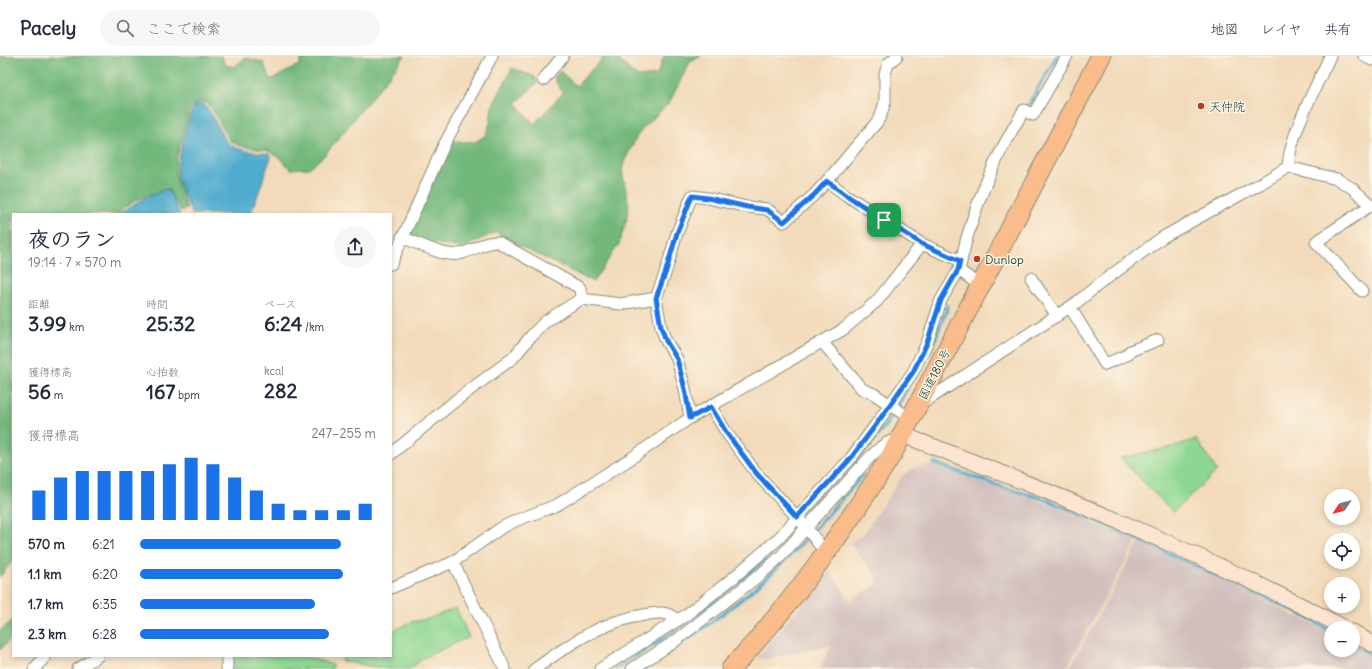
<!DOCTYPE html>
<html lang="ja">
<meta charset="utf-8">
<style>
body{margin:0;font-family:Delius,"Klee One",sans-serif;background:#f6f6f7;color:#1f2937;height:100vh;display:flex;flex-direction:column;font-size:15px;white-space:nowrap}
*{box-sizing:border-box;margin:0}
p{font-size:13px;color:#747a83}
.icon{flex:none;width:22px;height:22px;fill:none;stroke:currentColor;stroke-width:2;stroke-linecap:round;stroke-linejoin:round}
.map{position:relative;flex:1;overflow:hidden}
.details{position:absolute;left:12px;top:157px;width:380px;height:444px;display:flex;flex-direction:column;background:#fff;border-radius:0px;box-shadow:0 2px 6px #0003}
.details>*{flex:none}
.needle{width:26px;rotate:235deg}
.buttons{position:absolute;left:1324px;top:433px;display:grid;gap:8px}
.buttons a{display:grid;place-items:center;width:36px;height:36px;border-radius:50%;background:#fff;box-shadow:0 2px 6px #0003;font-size:20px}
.pin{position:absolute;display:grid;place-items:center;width:34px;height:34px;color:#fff;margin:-17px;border-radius:8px;box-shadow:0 2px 6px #0006}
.round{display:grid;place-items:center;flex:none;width:42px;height:42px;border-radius:21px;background:#f6f6f7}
.headline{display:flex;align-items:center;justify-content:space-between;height:68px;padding:0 16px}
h1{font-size:22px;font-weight:700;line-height:30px}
.stats{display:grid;grid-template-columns:repeat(3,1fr);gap:6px;height:68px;padding:4px 16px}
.stats div{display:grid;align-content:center}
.stats b{font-size:20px;font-weight:700}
.stats small{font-size:11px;font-weight:400}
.stats p{font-size:11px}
.chart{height:112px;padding:8px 16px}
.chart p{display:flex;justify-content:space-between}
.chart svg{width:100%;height:72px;margin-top:4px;stroke:#1a73e8;stroke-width:6}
ul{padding:0 16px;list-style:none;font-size:13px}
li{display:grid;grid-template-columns:64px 48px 1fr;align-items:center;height:30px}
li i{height:10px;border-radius:5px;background:#1a73e8}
header{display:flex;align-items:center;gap:24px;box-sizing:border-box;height:56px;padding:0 20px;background:#fff;border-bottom:1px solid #e0e1e3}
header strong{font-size:19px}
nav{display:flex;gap:22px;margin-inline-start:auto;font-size:14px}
.search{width:280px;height:36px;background:#f6f6f7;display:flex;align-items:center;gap:10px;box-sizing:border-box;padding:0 14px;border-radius:22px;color:#747a83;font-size:15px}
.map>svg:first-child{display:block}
.industrial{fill:#d1bfbd}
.green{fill:#8ed792;stroke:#568a63}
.forest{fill:#72b87c;stroke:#487a58}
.water{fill:#50acce;stroke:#387481}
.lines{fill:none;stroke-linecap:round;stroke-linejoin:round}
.stream{stroke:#50acce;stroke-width:3.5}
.street-casing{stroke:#888c77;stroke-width:13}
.secondary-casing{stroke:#888c77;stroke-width:17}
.highway-casing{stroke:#888c77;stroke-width:21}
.street{stroke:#fff;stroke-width:11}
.secondary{stroke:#fde4d0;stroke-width:15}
.highway{stroke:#f9bc8a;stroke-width:19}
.route-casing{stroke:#fff;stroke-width:8}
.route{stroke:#1a73e8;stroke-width:5}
.poi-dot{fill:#c8321e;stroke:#fcf5e5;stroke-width:1.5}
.labels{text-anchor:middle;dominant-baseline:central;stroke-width:3;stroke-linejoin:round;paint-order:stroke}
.poi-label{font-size:12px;fill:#1f3d34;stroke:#fcf5e5;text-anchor:start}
.street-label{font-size:12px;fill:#1f3d34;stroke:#fcf5e5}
</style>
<header>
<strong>Pacely</strong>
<div class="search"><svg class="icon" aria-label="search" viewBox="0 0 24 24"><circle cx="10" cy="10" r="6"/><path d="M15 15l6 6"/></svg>ここで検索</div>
<nav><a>地図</a><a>レイヤ</a><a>共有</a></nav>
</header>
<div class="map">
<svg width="1372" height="613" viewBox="0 0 1372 613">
<rect width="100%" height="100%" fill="#fcf5e5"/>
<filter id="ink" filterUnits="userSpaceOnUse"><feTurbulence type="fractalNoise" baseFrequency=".025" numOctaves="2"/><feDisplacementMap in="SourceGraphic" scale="8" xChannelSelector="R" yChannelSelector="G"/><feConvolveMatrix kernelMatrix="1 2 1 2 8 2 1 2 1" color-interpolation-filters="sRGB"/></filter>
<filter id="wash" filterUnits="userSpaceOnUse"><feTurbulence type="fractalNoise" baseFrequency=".012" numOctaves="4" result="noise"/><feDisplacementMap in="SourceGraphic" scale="16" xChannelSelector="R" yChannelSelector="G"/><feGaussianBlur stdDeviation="0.9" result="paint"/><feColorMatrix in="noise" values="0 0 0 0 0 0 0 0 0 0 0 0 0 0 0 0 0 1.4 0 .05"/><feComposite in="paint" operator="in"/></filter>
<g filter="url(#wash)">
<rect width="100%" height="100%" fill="#f2daba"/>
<!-- industrial -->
<g class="industrial">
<path d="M935,408l82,30 37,12 83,35 -71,128h-246l11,-24 -64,14h-11l73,-88 21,29 26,-15 2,-7 -28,-35 14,-10 39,-58 12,-8z"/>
<path d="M1139,486l82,38 110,53v17h22v-4l19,11v12h-303z"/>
</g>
<!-- green -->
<g class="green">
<path d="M1196,383l21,32 -44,41 -53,-54 49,-10z"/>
<path d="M456,552l13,29 -46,21 -13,11h-22l-47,-8 4,-5h46v-24l20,-10 16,-3z"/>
<path d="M230,600h74l29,9 -1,4h-102z"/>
</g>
<!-- forest -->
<g class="forest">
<path d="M0,0h222l3,9 9,2 12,-9 17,4 8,18 28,-15 4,-9h102l-80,99 -16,13 -19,1 -9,-10 -12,-8 -29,-5 -10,-5 -18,-32 -6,-6 -7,-2 -9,8 -13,47 -2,18 12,35 -6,2 -13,-23c-14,5 -40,13 -50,26h-105v346l-13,17z"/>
<path d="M605,0h9l24,21 19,-2 7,-19h37l-11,6 -21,41 -25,24 -7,9 -13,26 -2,9 7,34 -3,16 -7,23 -26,38 -75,-37 -22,-13 -34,16 -39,-7 -11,-5 1,-14 41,-81 21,1 11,-7 4,-12 2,-16 20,-39 23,9 2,6 -21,20 18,21 29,-31 -9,-15 6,-7 16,15z"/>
<path d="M13,564v16l-13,14v-19z"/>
</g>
<!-- water -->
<g class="water">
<path d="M200,47c15,5 17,33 31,42 11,7 27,7 39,9l1,3 -20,57h-59c-4,-10 -14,-31 -15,-40 -1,-8 12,-59 16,-66 2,-3 4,-4 7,-5z"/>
<path d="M167,133l2,2 11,23h-60l23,-15z"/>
</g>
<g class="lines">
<!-- stream -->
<g class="stream">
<path d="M1027,51l30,-51"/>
<path d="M925,303l7,-12 16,-41"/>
<path d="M934,407l68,24 45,13 91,39 88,41 73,33 32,18"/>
<path d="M853,408l17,-19 21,-27 17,-30"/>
<path d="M1353,588l19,11"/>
<path d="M616,613l70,-46 78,-62 14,-16"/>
<path d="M643,613c46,-30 91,-61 131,-98 32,-30 60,-64 89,-96"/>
</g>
</g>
</g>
<g filter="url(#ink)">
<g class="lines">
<defs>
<g id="street">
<path d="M1364,0l8,4"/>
<path d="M543,24l20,-24"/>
<path d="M1288,111c2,-33 28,-80 42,-111"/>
<path d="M827,125l19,14 76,49 39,17 -2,9 21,16"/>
<path d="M402,181c15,6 42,20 57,17 14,-3 25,-13 39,-12l82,46 1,11"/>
<path d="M961,205c13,-56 33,-102 63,-151l9,5 34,-59"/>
<path d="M391,208l53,-119 48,-89"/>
<path d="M1031,222l26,38"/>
<path d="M1362,235l-46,-49 55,-37"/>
<path d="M1070,251l35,57 22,-9 3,-4 28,-11"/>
<path d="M823,287l39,46 12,5 37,25"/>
<path d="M920,349l156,-102 22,-18 65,-48 97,-53 28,-17 49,12 15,9 20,18"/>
<path d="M711,351l15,25 31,42 48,52 21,27"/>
<path d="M690,362l-5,-29 -8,-30 -11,-18 -5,-14 -5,-29 10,-27 11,-38 15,-37 16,2 39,9 20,2 17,13 31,-28 12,-13 50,-59 4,-7 4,-13v-28l3,-10 9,-8"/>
<path d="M391,398l64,-53 58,-43 19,-23 14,-14 35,-22 40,5 35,-6"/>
<path d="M453,506l52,107"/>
<path d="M391,532l62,-26 48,-34 16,-8 40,-15 70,-44 63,-43 154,-89 33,-28 45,-57"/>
<path d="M34,613l12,-13"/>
<path d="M78,613l20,-13"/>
<path d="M227,613v-13"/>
<path d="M535,613c33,-24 67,-48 109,-54 14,-3 22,-4 34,5"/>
<path d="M600,613l86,-54 47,-37 45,-39 73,-81 24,-32 38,-54 14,-29 14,-43 18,-30"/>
<path d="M632,613l42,-27 87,-68 20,-18 89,-99 12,-11 18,-10"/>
</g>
<g id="secondary">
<path d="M903,379c150,57 299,118 442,193"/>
<path d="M1353,576l19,12"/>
</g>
<path id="highway" d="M731,613c62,-66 113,-139 161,-215l209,-398"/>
</defs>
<!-- street casing -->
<use href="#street" class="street-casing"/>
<!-- secondary casing -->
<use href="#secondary" class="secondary-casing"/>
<!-- highway casing -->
<use href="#highway" class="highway-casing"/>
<!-- street -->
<use href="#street" class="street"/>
<!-- secondary -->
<use href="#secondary" class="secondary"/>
<!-- highway -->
<use href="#highway" class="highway"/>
</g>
</g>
<g class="lines" filter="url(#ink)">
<defs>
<path id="route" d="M827,125l19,14 76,49 38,17 -2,9 -17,30 -14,43 -14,29 -38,54 -24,32 -54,59 -40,-43 -31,-42 -15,-25 -21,11 -5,-29 -8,-30 -11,-18 -5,-14 -5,-29 10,-27 11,-38 15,-37 16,2 39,9 20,3 17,12 31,-28z"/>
</defs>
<!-- route casing -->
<use href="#route" class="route-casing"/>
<!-- route -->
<use href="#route" class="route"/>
</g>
<!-- markers -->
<g class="poi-dot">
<circle cx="1201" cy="50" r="4"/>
<circle cx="977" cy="203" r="4"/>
</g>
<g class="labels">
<!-- poi labels -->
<g class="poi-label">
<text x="1209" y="50">天仲院</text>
<text x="985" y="203">Dunlop</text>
</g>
<!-- street labels -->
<g class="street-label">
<text transform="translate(934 318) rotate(-63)">国道180号</text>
</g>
</g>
</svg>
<div class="buttons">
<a><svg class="needle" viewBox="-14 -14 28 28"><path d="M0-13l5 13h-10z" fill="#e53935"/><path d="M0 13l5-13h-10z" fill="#747a83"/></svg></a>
<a><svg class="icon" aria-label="locate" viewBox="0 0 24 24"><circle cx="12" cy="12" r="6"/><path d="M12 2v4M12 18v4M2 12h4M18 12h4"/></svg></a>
<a>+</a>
<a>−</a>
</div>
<div class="pin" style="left:884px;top:164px;background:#1e9e55"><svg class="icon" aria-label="arrive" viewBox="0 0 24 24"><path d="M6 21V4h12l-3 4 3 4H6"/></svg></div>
<section class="details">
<div class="headline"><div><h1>夜のラン</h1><p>19:14 · 7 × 570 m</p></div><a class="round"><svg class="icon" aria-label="share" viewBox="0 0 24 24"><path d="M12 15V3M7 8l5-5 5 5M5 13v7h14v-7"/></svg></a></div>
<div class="stats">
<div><p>距離</p><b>3.99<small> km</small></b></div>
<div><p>時間</p><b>25:32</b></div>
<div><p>ペース</p><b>6:24<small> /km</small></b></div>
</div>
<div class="stats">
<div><p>獲得標高</p><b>56<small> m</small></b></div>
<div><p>心拍数</p><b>167<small> bpm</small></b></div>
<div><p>kcal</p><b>282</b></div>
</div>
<div class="chart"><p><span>獲得標高</span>247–255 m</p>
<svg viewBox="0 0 160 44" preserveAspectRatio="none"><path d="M5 44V26M15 44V18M25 44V14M35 44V14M45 44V14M55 44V14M65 44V10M75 44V6M85 44V10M95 44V18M105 44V26M115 44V34M125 44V38M135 44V38M145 44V38M155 44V34"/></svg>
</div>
<ul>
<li><b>570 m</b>6:21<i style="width:85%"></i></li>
<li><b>1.1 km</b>6:20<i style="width:86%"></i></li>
<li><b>1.7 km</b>6:35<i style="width:74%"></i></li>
<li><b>2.3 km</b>6:28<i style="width:80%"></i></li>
</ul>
</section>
</div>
